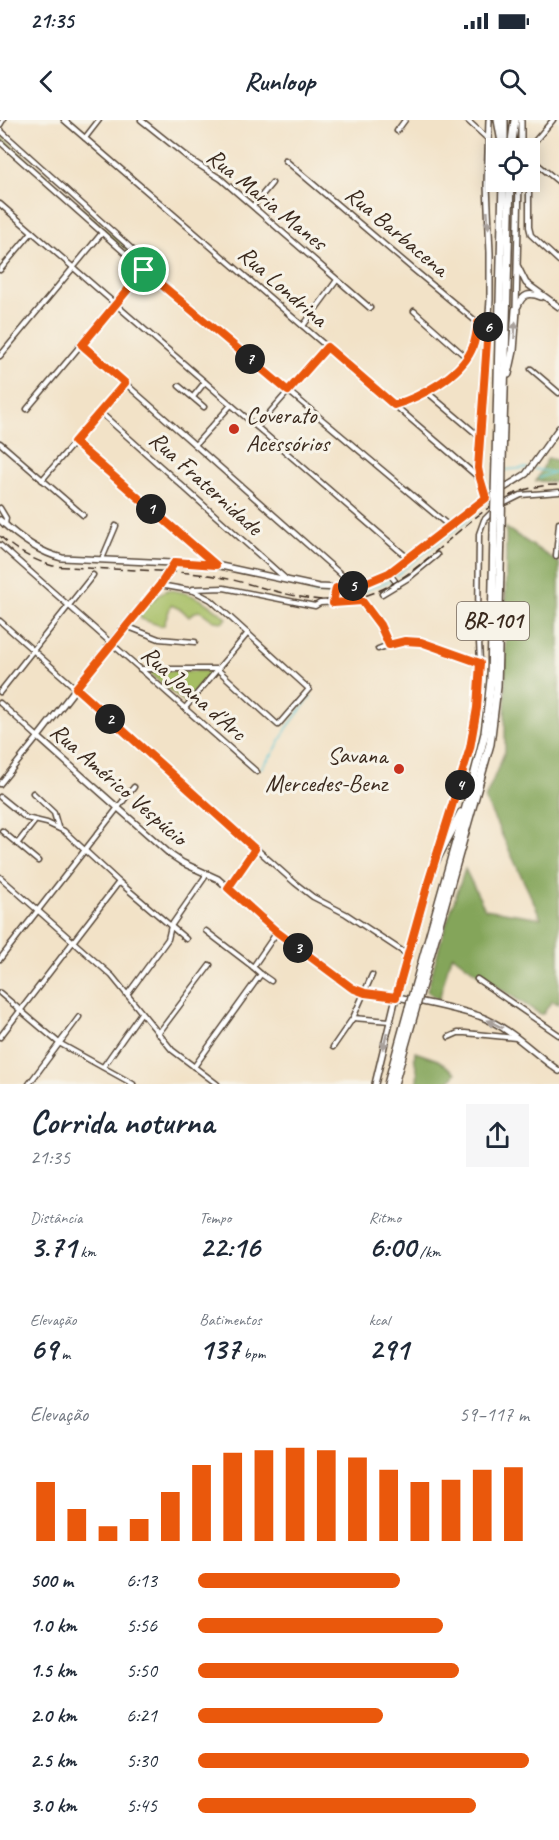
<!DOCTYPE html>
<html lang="pt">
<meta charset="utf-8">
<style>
body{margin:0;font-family:Caveat,sans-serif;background:#f6f6f7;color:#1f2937;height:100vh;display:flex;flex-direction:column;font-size:22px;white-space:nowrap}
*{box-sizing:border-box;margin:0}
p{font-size:20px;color:#747a83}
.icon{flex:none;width:33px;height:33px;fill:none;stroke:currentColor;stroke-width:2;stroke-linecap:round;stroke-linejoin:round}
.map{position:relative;height:964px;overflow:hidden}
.panel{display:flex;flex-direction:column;background:#fff;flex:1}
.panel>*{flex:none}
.buttons{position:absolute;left:486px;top:18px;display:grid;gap:12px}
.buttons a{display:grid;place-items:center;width:54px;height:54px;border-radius:0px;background:#fff;box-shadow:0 3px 15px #0003;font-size:30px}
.pin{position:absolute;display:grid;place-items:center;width:51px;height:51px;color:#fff;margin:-26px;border:3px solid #fff;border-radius:50%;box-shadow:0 2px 6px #0007}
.km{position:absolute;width:30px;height:30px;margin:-15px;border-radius:50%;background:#222;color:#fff;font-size:16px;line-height:30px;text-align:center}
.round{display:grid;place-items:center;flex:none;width:63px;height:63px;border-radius:0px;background:#f6f6f7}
.overview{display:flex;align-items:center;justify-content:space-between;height:102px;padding:0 30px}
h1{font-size:33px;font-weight:600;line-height:45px}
.metrics{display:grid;grid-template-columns:repeat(3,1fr);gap:9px;height:102px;padding:6px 30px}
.metrics div{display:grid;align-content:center}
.metrics b{font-size:30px;font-weight:600}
.metrics small{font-size:16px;font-weight:400}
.metrics p{font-size:16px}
.chart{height:168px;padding:12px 30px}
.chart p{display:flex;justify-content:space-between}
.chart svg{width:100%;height:108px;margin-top:6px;stroke:#ea580c;stroke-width:6}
ul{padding:0 30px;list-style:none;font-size:20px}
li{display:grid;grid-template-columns:96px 72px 1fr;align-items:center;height:45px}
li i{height:15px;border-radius:8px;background:#ea580c}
.status{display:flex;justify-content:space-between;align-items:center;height:42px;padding:0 30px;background:#fff;direction:ltr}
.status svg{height:16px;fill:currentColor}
header{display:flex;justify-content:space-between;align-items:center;height:78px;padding:0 30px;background:#fff;font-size:27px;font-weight:600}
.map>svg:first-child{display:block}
.green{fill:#a6be64;stroke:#707441;stroke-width:1.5}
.forest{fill:#84a55a;stroke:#60683c;stroke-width:1.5}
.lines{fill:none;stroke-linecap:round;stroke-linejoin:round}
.stream{stroke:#5bc6d6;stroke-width:1.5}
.street-casing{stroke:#564637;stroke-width:7}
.secondary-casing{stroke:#564637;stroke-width:8}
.primary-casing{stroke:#564637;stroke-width:8}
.highway-casing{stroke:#564637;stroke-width:10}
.street{stroke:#fff;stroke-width:4}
.secondary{stroke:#fff;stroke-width:5}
.primary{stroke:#fff;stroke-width:5}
.highway{stroke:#fff;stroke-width:7}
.rail{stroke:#3b2a1e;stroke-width:1.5;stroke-dasharray:9 4.5;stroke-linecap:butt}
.highway-bridge-casing{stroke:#564637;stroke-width:10;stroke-linecap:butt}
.highway-bridge{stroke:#fff;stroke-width:7}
.oneway{fill:#a79f9a}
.route-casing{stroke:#fff;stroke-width:12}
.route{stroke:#ea580c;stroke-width:8}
.poi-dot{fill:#c8321e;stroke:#f7f3e8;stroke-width:2}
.labels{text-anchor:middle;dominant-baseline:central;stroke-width:6;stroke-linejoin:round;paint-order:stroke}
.shield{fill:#f7f3e8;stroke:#73665b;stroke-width:1.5}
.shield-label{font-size:22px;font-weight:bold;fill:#3b2a1e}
.street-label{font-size:24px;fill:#3b2a1e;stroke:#f7f3e8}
.poi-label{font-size:24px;fill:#3b2a1e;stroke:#f7f3e8;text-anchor:start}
</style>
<div class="status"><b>21:35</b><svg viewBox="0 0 49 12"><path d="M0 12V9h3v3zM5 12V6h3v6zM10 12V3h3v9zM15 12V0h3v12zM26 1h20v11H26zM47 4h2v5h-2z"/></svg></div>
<header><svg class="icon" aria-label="back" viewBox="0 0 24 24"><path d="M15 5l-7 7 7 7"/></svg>Runloop<svg class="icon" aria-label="search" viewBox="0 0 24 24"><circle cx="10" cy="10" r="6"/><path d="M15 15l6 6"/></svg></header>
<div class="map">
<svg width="559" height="964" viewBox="0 0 559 964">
<rect width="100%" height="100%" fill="#f7f3e8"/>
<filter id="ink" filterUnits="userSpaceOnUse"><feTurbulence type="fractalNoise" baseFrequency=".0167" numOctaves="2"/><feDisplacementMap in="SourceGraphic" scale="12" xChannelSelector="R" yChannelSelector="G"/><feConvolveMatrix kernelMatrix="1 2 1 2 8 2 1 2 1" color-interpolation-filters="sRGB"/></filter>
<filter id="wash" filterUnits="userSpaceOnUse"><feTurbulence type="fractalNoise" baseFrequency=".008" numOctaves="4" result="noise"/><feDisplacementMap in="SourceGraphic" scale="24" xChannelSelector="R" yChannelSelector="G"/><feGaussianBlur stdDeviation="1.35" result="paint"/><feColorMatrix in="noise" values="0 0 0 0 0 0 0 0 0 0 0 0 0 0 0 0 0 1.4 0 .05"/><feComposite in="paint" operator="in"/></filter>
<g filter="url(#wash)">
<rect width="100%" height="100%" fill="#f2e2c7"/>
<!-- green -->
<g class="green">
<path d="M0,15l135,120v2h-2l-133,-118z"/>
<path d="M167,470c24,1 42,13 60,28l-4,4 -9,-1 -14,-10 -5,1 -6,5 -7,-7 -11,-5 -7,20 -3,1 -20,-7 -1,-5 19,-20z"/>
<path d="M145,550l63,1 2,3 -25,29z"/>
</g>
<!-- forest -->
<g class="forest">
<path d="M548,338l11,3v21l-23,-1z"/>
<path d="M506,408l53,35v441l-7,-3 -9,13h-3l-58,-37 -29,-22 -3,4 -11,41 -12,-9 16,-57 22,-65 20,40 56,9 -56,-119 20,-48z"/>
<path d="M415,932l23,8 18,13 -9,11h-31c5,-16 -4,-18 -1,-32z"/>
</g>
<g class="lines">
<!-- stream -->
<g class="stream">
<path d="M534,349l17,3"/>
<path d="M505,350l22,-2"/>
<path d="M539,358l15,-6 5,2"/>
<path d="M396,456l74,-58"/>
<path d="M309,472l24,2"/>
<path d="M337,474l21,-1 32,-12"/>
<path d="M261,648l13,-16 13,-24 24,-32"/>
</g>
</g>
</g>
<g filter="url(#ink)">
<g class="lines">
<defs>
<g id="street">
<path d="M64,0l415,358"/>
<path d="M141,0l50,40 30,19 149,129"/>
<path d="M467,0l21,19"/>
<path d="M0,5l3,-5"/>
<path d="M0,10l132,119 9,11 3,10"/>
<path d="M397,11l8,-11"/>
<path d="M85,18l14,-18"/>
<path d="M0,22l144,128 305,256"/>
<path d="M529,28l24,-28"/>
<path d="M530,38l29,24"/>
<path d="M285,40l128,109 65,54 10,4"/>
<path d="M529,62v45l2,8 28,26"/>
<path d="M0,84l409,355"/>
<path d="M253,86l19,-23"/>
<path d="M0,150l32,-38"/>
<path d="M414,191l53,47"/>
<path d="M303,206l34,-46"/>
<path d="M82,225l271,240"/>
<path d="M0,236l102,-123"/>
<path d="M531,249l28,24"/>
<path d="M179,266l25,21"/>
<path d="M427,272l53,45"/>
<path d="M193,277l12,-15"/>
<path d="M394,285c27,-8 64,-28 77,-54 4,-9 5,-19 7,-28"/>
<path d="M27,289l117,-139"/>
<path d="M100,292l187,168"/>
<path d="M257,307l70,-80"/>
<path d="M74,322l140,122"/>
<path d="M0,323l83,72"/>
<path d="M195,325l36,-40"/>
<path d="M42,360l83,-97"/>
<path d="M501,385l20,-10 38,-3"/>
<path d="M0,388l6,10 -1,7"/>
<path d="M0,425l257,227"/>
<path d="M556,436l3,-33"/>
<path d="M102,439l14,-33"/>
<path d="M389,453l9,12"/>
<path d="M193,469l31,-1 91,18 5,-3 42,-2 18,24 9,20"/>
<path d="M382,474l28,-17 27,-22"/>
<path d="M333,483l3,-15"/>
<path d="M0,501l295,262 18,14 33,17 62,41"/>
<path d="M126,506l33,13 36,3"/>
<path d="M378,529c13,-5 28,-10 42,-7 19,3 40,17 60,21"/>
<path d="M140,549h77l61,56 31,-36 -98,-89 -17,-9 -34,-6"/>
<path d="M0,572l93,-117"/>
<path d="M0,583l38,34 -38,47"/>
<path d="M185,588l63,-75"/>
<path d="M33,673l21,20 4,14"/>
<path d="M0,677l26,21 21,5 17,8 55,51 67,57"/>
<path d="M2,711l36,30"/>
<path d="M17,724l18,-23"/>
<path d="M440,727l24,-77 6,-21 7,-41 3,-45 -2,-43 1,-86 5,-14 9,-9"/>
<path d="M0,757l112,99 60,74 45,34"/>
<path d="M228,768l27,-39"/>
<path d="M206,811l47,36 24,-35"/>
<path d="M0,839l134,-172"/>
<path d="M261,854l10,7"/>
<path d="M477,859l82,56"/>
<path d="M0,873l59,50 74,41"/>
<path d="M127,875l41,-56 3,-13 36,-52"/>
<path d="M353,898l37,3"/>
<path d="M158,914l52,-69"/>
<path d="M0,917l119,-155"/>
<path d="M449,917l9,-4h7l51,5"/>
<path d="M333,927l20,-29 19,-43"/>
<path d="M103,947l38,-54"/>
<path d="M194,947l67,-93 -8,-7"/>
<path d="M29,964l50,-67"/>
</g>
<g id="secondary">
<path d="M487,378l-7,-20 -2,-10 12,-168v-47l-3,-68 2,-65"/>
<path d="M0,400c18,17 38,32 62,38l154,7 103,22 21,1 23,-4 26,-11 82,-64 55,-35 33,-46"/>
<path d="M175,442l-15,23 -49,58 -73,94 133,118 12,8 35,16 59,53 75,56c14,7 30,6 45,9 27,5 56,11 82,19 31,11 54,37 80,55"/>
<path d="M375,964l21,-87 39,-135"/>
</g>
<g id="primary">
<path d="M521,28v-28"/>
<path d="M518,147l8,16 33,24"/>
<path d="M518,186c5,-12 11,-14 23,-9"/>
<path d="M516,190l3,-128"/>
</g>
<g id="highway">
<path d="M498,0l5,28"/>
<path d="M504,18v-18"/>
<path d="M511,28l4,-28"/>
<path d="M508,254l5,-23 3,-41"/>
<path d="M496,339l7,-277"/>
<path d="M502,342l8,-280"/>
<path d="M435,742l26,-49"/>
<path d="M413,874l55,-194 17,-67 6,-53 3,-148"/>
<path d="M419,875l71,-251 7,-57 4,-156"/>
<path d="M388,964l21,-76"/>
<path d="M394,964l21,-74"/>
</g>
</defs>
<!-- street casing -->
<use href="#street" class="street-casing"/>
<!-- secondary casing -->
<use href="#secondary" class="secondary-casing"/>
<!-- primary casing -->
<use href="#primary" class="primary-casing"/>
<!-- highway casing -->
<use href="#highway" class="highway-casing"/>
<!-- street -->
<use href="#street" class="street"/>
<!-- secondary -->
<use href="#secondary" class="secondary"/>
<!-- primary -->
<use href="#primary" class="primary"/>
<!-- highway -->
<use href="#highway" class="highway"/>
<!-- rail -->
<path class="rail" d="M0,416c16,15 33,24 53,30 52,4 104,3 155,9 49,7 104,35 153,22 75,-20 115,-114 198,-112"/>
<defs>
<g id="highway-bridge">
<path d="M501,411l1,-69"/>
<path d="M494,412l2,-73"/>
<path d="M409,888l4,-14"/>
<path d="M415,890l4,-15"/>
</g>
</defs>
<!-- highway-bridge casing -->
<use href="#highway-bridge" class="highway-bridge-casing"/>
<!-- highway-bridge -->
<use href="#highway-bridge" class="highway-bridge"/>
</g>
<!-- one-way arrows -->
<defs><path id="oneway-solid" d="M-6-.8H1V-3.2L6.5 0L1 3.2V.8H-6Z" transform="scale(1.5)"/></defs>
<g class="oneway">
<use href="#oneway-solid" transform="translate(488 100) rotate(86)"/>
<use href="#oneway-solid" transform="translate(515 210) rotate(-86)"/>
<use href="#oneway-solid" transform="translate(495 904) rotate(-153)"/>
<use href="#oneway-solid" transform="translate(385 921) rotate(104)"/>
</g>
</g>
<g class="lines" filter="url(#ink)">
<defs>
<path id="route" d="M144,150l144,121 39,-44 67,58c27,-8 65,-29 77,-54 5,-9 5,-19 7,-28l10,4 -10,141 2,10 6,20 -97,75 -26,11 -27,4 -3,15 29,-2 18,24 9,20 16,-4 16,1 59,21 -3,45 -7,40 -42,135 -32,114 -31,-4 -13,-5 -75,-56 -49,-44 27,-39 -179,-161 84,-103 15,-23 41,3 -142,-123 51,-59 -43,-38z"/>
</defs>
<!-- route casing -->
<use href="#route" class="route-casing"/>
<!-- route -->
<use href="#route" class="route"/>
</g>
<!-- markers -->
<g class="poi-dot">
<circle cx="234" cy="309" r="6"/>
<circle cx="399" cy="649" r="6"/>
</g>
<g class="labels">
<!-- shield labels -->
<rect class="shield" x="457" y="482" width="72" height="38" rx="4.5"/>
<g class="shield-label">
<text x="493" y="501">BR-101</text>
</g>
<!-- street labels -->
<g class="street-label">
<text transform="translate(267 79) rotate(39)">Rua Maria Manes</text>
<text transform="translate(397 111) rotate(40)">Rua Barbacena</text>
<text transform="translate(283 166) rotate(41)">Rua Londrina</text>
<text transform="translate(206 363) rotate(42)">Rua Fraternidade</text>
<text transform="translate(194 573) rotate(41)">Rua Joana d'Arc</text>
<text transform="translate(119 664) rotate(41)">Rua Américo Vespúcio</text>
</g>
<!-- poi labels -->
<g class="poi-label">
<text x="246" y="295">Coverato<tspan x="246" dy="28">Acessórios</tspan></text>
<text x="387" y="635" text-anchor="end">Savana<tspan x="387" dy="28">Mercedes-Benz</tspan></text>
</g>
</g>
</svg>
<div class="buttons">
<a><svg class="icon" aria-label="locate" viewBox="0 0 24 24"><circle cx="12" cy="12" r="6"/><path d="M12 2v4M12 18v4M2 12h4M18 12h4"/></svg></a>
</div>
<div class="pin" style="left:144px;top:150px;background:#1e9e55"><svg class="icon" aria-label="arrive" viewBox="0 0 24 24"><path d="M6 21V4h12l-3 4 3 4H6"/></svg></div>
<b class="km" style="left:151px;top:389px">1</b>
<b class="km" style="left:110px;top:599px">2</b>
<b class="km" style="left:298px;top:828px">3</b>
<b class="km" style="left:460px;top:665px">4</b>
<b class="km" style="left:353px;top:466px">5</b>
<b class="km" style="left:488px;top:207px">6</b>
<b class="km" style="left:250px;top:239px">7</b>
</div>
<section class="panel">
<div class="overview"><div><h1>Corrida noturna</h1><p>21:35</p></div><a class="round"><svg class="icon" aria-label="share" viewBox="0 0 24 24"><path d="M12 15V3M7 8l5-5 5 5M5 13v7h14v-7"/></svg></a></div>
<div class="metrics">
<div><p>Distância</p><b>3.71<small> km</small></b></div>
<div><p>Tempo</p><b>22:16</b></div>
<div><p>Ritmo</p><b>6:00<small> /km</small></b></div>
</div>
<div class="metrics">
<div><p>Elevação</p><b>69<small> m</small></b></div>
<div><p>Batimentos</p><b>137<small> bpm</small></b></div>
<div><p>kcal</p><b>291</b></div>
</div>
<div class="chart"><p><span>Elevação</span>59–117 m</p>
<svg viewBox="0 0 160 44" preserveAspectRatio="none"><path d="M5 44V20M15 44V31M25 44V38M35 44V35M45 44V24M55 44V13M65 44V8M75 44V7M85 44V6M95 44V7M105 44V10M115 44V15M125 44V20M135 44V19M145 44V15M155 44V14"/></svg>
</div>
<ul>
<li><b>500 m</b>6:13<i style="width:61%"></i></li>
<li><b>1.0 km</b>5:56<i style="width:74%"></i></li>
<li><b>1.5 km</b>5:50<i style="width:79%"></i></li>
<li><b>2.0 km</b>6:21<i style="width:56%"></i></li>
<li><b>2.5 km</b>5:30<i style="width:100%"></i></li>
<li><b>3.0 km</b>5:45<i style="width:84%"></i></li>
</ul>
</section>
